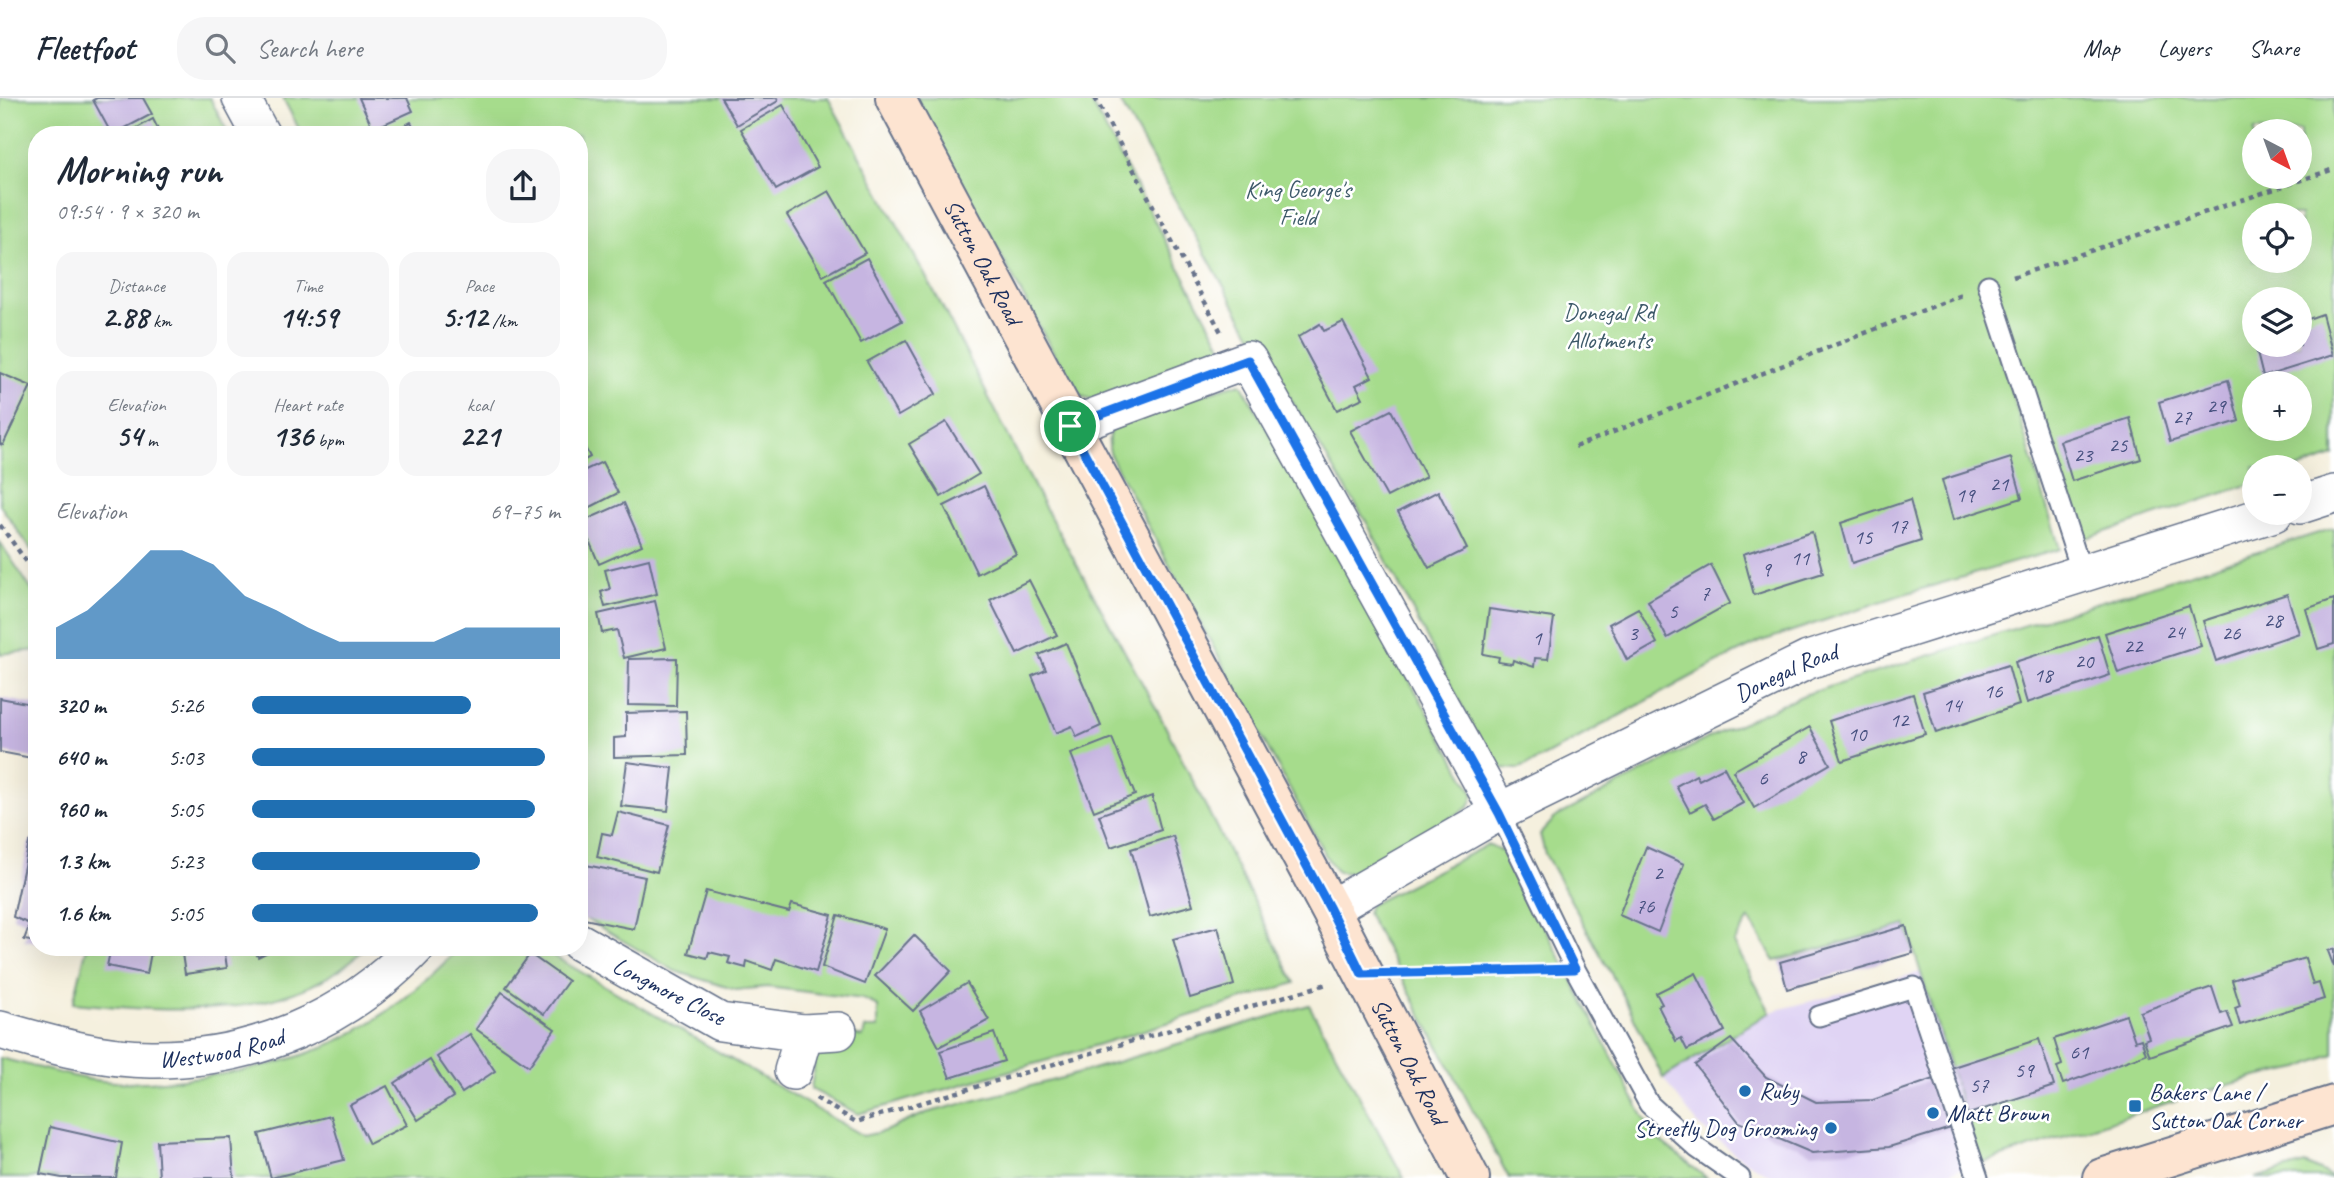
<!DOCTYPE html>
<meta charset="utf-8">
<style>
body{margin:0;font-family:Caveat,sans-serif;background:#f6f6f7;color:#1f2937;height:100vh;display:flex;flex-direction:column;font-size:26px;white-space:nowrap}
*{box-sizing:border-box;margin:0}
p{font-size:23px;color:#747a83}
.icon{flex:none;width:38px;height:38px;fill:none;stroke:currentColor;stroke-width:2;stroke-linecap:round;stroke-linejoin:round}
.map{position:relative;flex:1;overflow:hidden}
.side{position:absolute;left:28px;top:28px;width:560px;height:830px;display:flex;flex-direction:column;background:#fff;border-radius:28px;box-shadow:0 7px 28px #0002}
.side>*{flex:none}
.needle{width:46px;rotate:139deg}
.controls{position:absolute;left:2242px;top:21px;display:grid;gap:14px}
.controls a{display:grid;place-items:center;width:70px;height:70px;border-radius:50%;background:#fff;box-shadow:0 7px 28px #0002;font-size:35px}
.pin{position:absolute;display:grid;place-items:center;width:60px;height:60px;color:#fff;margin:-30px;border:4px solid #fff;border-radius:50%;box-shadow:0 2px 7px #0007}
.round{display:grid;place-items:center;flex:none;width:74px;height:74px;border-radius:28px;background:#f6f6f7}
.overview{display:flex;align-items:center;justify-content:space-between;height:119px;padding:0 28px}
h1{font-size:38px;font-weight:700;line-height:52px}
.metrics{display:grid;grid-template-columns:repeat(3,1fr);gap:10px;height:119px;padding:7px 28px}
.metrics div{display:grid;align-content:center;border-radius:18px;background:#f6f6f7;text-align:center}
.metrics b{font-size:30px;font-weight:700}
.metrics small{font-size:19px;font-weight:400}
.metrics p{font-size:19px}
.chart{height:196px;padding:14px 28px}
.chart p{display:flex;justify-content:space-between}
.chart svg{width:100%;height:126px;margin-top:7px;fill:#1f6fb2;opacity:.7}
ul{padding:0 28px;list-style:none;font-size:23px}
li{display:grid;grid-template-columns:112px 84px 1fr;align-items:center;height:52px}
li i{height:18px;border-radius:9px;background:#1f6fb2}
header{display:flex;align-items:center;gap:42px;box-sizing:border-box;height:98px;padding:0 35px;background:#fff;border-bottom:2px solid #e0e1e3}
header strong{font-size:33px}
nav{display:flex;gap:38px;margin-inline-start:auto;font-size:24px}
.search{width:490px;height:63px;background:#f6f6f7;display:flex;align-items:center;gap:18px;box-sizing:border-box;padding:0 24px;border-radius:28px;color:#747a83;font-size:26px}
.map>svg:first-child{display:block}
.built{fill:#e0d4f4}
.green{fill:#a6dc8c;stroke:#608675;stroke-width:2;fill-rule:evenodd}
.building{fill:#c6b5e1}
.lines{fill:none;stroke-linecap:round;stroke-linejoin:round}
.lane-casing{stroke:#67738b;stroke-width:23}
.street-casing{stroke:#67738b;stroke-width:40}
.secondary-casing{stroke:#67738b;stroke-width:42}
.path{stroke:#67738b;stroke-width:4.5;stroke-dasharray:5 5;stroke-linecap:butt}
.lane{stroke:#fff;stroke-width:19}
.street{stroke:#fff;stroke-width:37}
.secondary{stroke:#fde4d1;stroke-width:38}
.route-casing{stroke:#fff;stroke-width:14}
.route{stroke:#1a73e8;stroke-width:9}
.poi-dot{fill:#1f6fb2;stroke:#fff;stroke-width:2.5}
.labels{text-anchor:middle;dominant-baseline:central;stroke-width:5;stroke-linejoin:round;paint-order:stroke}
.number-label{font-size:21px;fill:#46507f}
.park-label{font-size:24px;fill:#3e5a6a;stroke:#fff}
.street-label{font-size:24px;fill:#1b2f5e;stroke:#fff}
.poi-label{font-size:24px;fill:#1b2f5e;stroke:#fff;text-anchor:start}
</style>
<header>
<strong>Fleetfoot</strong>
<div class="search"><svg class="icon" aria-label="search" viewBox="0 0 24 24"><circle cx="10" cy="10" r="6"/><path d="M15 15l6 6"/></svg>Search here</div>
<nav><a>Map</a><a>Layers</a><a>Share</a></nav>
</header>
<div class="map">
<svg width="2334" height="1080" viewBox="0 0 2334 1080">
<rect width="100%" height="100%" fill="#fff"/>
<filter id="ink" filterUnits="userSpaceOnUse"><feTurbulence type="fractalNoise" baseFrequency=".0143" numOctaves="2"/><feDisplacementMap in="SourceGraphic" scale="14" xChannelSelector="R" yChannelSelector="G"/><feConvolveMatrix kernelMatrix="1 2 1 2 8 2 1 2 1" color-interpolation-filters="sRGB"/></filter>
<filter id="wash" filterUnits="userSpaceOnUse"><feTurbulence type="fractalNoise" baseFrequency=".00686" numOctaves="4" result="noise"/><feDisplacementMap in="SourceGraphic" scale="28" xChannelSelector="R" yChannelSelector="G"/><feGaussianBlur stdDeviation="1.57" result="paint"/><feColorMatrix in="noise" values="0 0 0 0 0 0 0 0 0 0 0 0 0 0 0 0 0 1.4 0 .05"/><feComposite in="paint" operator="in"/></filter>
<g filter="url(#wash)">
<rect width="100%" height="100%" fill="#f5f0de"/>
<!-- built -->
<path class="built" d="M1921,874l59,192 -52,14h-152l-34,-19 -43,-33 -36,-48 107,-66z"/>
<!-- green -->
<g class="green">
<path d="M0,0h210l19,37h-192v423l-37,-53z"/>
<path d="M283,0h545l114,208 99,194 116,210 138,273 -240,75 -197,56 -47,-25 5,-36 22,-22 25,6 2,-9h13v-22l-15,-7 -96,-12 -31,3 -61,-19 -96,-56v-780h-277z"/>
<path d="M916,0h173l134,251 -14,18 -105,35 -21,-5 -11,-10z"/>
<path d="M1118,0h1216v358l-34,12 -46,-1v16l-176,58 -83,-238 -11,1 76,245 -159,46 -139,46 -42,20 -186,101 -17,7 -17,-1 -12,-12 -121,-233 -118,-192zM2254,33h46v46h-46zM2254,117h46v46h-46zM2254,201h46v46h-46zM2254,285h46v46h-46z"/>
<path d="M1241,285l233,411 -5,13 -12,7 -105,59 -15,-1 -10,-14 -216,-401c-5,-19 -3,-27 12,-40z"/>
<path d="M2334,430v526l-34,14 -44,9 -89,26 -187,61 -74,-239 -131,36 -26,-42 -15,24 36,69 -107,66 -39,-81 -79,-143 -5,-20 16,-17 156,-81 92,-41z"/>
<path d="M0,444l37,56v52l-37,4z"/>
<path d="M1487,747l16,6 9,14 132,253 14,22 49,38h-198l-142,-265 3,-8z"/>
<path d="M87,849h279c-74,77 -196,65 -293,56z"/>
<path d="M460,849h78l325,189 22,-5 41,-18 140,-36 243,-72 95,173h-1404v-120c31,7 62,17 94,22 35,5 70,2 106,-3 113,-13 181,-47 260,-130z"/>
<path d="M2305,1066l29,14h-79z"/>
</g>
<g id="blocks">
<!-- building -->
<g class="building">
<path d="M97,0h46l9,16 -40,21 -19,-35z"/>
<path d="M359,0h48l6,13 -40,18z"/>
<path d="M721,0h56l1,3 -41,24z"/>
<path d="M783,7l35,62 -42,23 -35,-61z"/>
<path d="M153,21l8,16h-36z"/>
<path d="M411,24l7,13h-33z"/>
<path d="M829,93l36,62 -42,23 -36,-61z"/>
<path d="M867,160l35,63 -41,22 -35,-63z"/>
<path d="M2322,216l11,41 -70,22 -8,-32h45v-23z"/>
<path d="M1343,224l29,55 -16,8 7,13 -26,12 -39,-73 22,-13 4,7z"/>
<path d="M906,242l30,54 -38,22 -31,-54z"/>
<path d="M0,275l31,13 -28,59 -3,-1z"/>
<path d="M2228,282l11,41 -69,21 -11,-40z"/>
<path d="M1391,312l35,67 -39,20 -37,-66z"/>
<path d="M2130,320l11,41 -69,22 -12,-40z"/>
<path d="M946,324l33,52 -38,23 -32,-53z"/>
<path d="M579,338l11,21 -11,6z"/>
<path d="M2011,360l11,40 -69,22 -11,-40z"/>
<path d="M602,364l16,31 -39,20v-40z"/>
<path d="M984,388l32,68 -39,20 -33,-68z"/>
<path d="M1438,393l29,58 -38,19 -31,-56z"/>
<path d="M1910,402l11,41 -69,22 -11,-40z"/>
<path d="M624,405l18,42 -43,19 -18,-42z"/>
<path d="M1812,434l11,41 -69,22 -11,-41z"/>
<path d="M649,461l8,35 -52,13 -4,-15 9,-3 -5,-19z"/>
<path d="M1711,467l19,38 -63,35 -19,-37z"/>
<path d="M1029,482l28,55 -40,19 -27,-54z"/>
<path d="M2287,496l12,39 -83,28 -13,-40z"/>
<path d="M2334,501v45l-16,5 -12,-40z"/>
<path d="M655,503l11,47 -42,10 -7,-28 -15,3 -4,-19z"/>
<path d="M2189,508l12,40 -83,27 -13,-40z"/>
<path d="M1638,510l19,35 -30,17 -18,-36z"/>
<path d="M1489,511l65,9 -6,41 -13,-1 -1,9 -21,-7 -1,4 -14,-2 1,-5 -16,-3z"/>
<path d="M2098,537l12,40 -83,28 -12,-41z"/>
<path d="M1066,545l35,83 -24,11 -5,-11 -16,7 -24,-57 14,-6 -7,-15z"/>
<path d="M677,560l-1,48 -48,-1 1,-46z"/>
<path d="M2008,567l11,40 -83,28 -13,-41z"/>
<path d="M1913,596l12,40 -83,27 -13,-40z"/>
<path d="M0,600l37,7v54l-37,-7z"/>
<path d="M686,613l1,44 -73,2v-19l12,-1v-24z"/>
<path d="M1810,629l20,37 -76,44 -21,-37z"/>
<path d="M1112,640l23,57 -41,16 -23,-57z"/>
<path d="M627,664l46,6 -5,43 -47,-5z"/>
<path d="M1724,669l19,36 -29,16 -9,-15 -15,8 -14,-26 20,-11 3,5z"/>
<path d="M1152,698l9,34 -50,17 -12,-32z"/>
<path d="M618,714l51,13 -12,47 -60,-15 5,-24 10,2z"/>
<path d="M37,737v107l-13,-2 6,-16 -17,-7 16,-74z"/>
<path d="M1173,738l20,69 -43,12 -19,-68z"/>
<path d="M1646,749l38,17 -26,68 -39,-17z"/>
<path d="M586,767l59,12 -11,52 -55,-11v-21z"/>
<path d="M706,793l83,21 3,-8 40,11 -16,57 -40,-13 -4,11 -25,-9 -1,7 -18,-5 2,-6 -21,-5 -2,6 -19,-5z"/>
<path d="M838,817l47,14 -20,55 -43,-17z"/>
<path d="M1906,828l7,27 -126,36 -7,-27z"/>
<path d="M1218,829l16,58 -44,13 -17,-59z"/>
<path d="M914,837l37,36 -38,40 -38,-35z"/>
<path d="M111,849h41l-5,27 -40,-8z"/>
<path d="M181,849h43l3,21 -42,6z"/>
<path d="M253,849h25l-20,10z"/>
<path d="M2334,851v18l-6,-16z"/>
<path d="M530,856l38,27 -24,33 -38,-27z"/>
<path d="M2305,860l8,27 6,-2 5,16 -84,26 -5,-17 5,-2 -8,-26z"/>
<path d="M1696,875l29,58 -38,19 -6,-12 -5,3 -18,-35 4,-2 -6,-11z"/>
<path d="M967,885l22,37 -50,27 -19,-36z"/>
<path d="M2212,889l9,27 6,-2 6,15 -83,29 -6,-16 5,-2 -9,-26z"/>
<path d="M502,894l53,37 -26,37 -53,-37z"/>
<path d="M2126,917l9,26 6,-2 5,15 -83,30 -6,-17 5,-2 -8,-26z"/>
<path d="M994,935l10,28 -54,17 -10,-27z"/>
<path d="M470,936l25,37 -33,22 -25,-36z"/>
<path d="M1731,941l35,38 50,25 57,-2 64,-22 17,49 -65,20 -77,6 -73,-31 -44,-57z"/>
<path d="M2039,941l15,47 -88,29 -16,-47z"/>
<path d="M430,962l23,37 -35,23 -23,-37z"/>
<path d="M387,988l20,39 -38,19 -19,-39z"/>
<path d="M331,1018l13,44 -73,18 -12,-44z"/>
<path d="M50,1029l72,16 -6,35h-54l-22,-4z"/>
<path d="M231,1040l3,40h-75l-2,-37z"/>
</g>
</g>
</g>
<g filter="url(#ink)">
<use href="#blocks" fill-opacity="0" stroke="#67738b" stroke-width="2"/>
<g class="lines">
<defs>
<g id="lane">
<path d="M1988,187l94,288"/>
<path d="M1499,714l76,157 74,135 48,44 43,30"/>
<path d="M1819,918l95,-29 64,191"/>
</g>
<g id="street">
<path d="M241,0l20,37"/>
<path d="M1070,328l178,-66 251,452"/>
<path d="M2300,407l34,-11"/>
<path id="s1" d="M1330,811l169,-97 309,-152 466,-147"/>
<path d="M579,844l141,80 84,11 -11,38"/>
<path id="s2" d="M0,932c48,14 101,29 151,29 102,1 195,-39 265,-112"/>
<path d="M804,935l34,-2"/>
</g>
<g id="secondary">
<path id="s3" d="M895,0l435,811 140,269"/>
<path d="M2102,1080l232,-73"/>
</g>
</defs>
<!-- lane casing -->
<use href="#lane" class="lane-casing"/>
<!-- street casing -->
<use href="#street" class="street-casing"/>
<!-- secondary casing -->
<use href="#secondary" class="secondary-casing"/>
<!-- path -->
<g class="path">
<path d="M1095,0l126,234"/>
<path d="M2013,179l321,-108"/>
<path d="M1575,349l387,-152"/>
<path d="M0,427l37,51"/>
<path d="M1404,875l142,-3"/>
<path d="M816,1000l40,24 471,-138"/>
</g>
<!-- lane -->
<use href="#lane" class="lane"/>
<!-- street -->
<use href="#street" class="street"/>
<!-- secondary -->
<use href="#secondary" class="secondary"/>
</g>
</g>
<g class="lines" filter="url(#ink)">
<defs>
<path id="route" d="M1248,262l251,453 76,156 -213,5 -32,-65 -260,-483z"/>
</defs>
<!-- route casing -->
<use href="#route" class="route-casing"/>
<!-- route -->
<use href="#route" class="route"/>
</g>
<!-- markers -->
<g class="poi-dot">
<circle cx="1745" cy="993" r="7"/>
<rect x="2128" y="1001" width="14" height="14" rx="3.5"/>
<circle cx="1933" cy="1015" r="7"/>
<circle cx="1831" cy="1030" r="7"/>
</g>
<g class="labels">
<!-- number labels -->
<g class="number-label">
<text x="2216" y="308">29</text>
<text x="2182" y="319">27</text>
<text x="2118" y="347">25</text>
<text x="2083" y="357">23</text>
<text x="1999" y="386">21</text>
<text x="1965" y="397">19</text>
<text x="1898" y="428">17</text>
<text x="1863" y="439">15</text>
<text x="1800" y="460">11</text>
<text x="1766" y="471">9</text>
<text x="1705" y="495">7</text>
<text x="1673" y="513">5</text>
<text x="2273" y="522">28</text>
<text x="2175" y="534">24</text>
<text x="1633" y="535">3</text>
<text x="2231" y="535">26</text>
<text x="1537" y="540">1</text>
<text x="2133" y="548">22</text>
<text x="2084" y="563">20</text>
<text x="2043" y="577">18</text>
<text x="1993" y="593">16</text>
<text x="1952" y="607">14</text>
<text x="1899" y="622">12</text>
<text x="1857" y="636">10</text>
<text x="1801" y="658">8</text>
<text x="1763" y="680">6</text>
<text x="1658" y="775">2</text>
<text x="1645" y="808">76</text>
<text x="2079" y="954">61</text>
<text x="2024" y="972">59</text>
<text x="1979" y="987">57</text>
</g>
<!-- park labels -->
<g class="park-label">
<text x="1298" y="91">King George's<tspan x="1298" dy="28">Field</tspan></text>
<text x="1609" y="214">Donegal Rd<tspan x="1609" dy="28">Allotments</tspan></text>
</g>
<!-- street labels -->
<g class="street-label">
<text stroke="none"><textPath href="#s3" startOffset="186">Sutton Oak Road</textPath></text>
<text stroke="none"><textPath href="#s1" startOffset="514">Donegal Road</textPath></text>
<text transform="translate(669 893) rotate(27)">Longmore Close</text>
<text stroke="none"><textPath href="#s2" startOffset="226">Westwood Road</textPath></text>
<text stroke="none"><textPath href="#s3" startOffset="1092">Sutton Oak Road</textPath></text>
</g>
<!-- poi labels -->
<g class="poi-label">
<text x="1759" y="993">Ruby</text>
<text x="2149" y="994">Bakers Lane /<tspan x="2149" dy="28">Sutton Oak Corner</tspan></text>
<text x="1947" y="1015">Matt Brown</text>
<text x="1817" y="1030" text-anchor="end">Streetly Dog Grooming</text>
</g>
</g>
</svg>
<div class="controls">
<a><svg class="needle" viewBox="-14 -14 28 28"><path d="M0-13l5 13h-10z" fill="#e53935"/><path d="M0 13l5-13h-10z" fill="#747a83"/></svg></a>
<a><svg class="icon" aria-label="locate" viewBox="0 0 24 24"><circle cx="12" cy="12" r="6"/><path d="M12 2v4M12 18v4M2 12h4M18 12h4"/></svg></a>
<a><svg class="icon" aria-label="layers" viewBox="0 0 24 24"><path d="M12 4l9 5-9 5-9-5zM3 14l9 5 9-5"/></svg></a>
<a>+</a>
<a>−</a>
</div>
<div class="pin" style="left:1070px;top:328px;background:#1e9e55"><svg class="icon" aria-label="arrive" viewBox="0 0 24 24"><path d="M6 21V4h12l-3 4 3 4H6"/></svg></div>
<section class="side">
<div class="overview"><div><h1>Morning run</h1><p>09:54 · 9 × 320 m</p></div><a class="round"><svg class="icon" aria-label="share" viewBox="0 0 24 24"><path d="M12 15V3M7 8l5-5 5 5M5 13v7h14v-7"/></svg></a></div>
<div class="metrics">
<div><p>Distance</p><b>2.88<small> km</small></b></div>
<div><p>Time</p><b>14:59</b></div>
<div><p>Pace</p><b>5:12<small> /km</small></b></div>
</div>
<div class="metrics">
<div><p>Elevation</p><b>54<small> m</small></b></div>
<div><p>Heart rate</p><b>136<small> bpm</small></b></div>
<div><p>kcal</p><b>221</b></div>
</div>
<div class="chart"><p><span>Elevation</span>69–75 m</p>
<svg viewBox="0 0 160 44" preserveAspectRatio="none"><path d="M0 44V33L10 27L20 17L30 6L40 6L50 11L60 22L70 27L80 33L90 38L100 38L110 38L120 38L130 33L140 33L150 33L160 33V44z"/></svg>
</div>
<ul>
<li><b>320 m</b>5:26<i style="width:71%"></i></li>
<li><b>640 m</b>5:03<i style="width:95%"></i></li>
<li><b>960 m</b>5:05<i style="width:92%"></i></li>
<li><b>1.3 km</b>5:23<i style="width:74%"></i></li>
<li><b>1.6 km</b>5:05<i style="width:93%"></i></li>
</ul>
</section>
</div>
